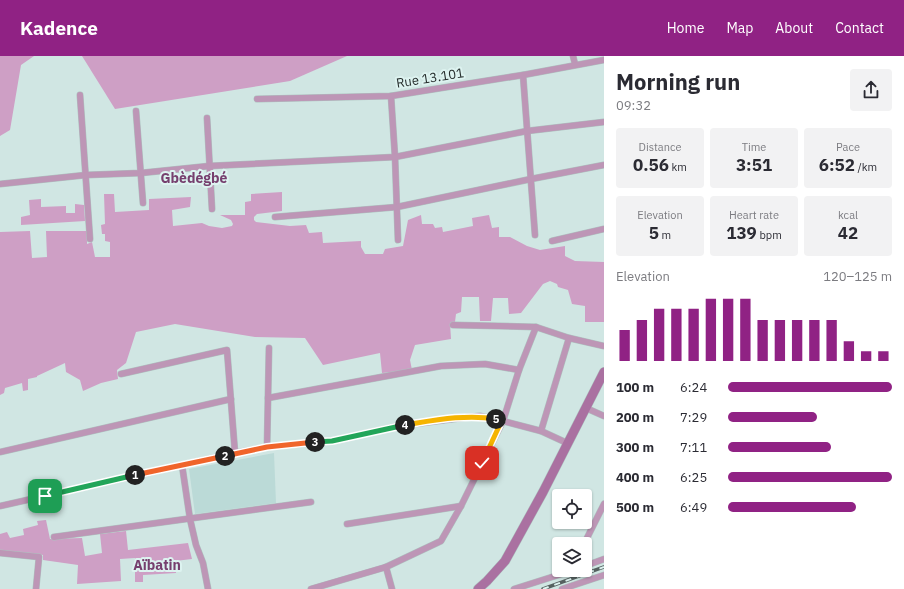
<!DOCTYPE html>
<meta charset="utf-8">
<style>
body{margin:0;font-family:"IBM Plex Sans",sans-serif;background:#f2f2f3;color:#2b2b33;height:100vh;display:flex;flex-direction:column;font-size:15px;white-space:nowrap}
*{box-sizing:border-box;margin:0}
p{font-size:13px;color:#7c7c81}
.icon{flex:none;width:22px;height:22px;fill:none;stroke:currentColor;stroke-width:2;stroke-linecap:round;stroke-linejoin:round}
.map{position:relative;flex:1;overflow:hidden}
.panel{display:flex;flex-direction:column;background:#fff;width:300px}
.panel>*{flex:none}
.fabs{position:absolute;left:552px;top:433px;display:grid;gap:8px}
.fabs a{display:grid;place-items:center;width:40px;height:40px;border-radius:4px;background:#fff;box-shadow:0 1px 3px #0004;font-size:20px}
.pin{position:absolute;display:grid;place-items:center;width:34px;height:34px;color:#fff;margin:-17px;border-radius:8px;box-shadow:0 2px 6px #0006}
.km{position:absolute;width:20px;height:20px;margin:-10px;border-radius:50%;background:#222;color:#fff;font-size:11px;line-height:20px;text-align:center}
.round{display:grid;place-items:center;flex:none;width:42px;height:42px;border-radius:4px;background:#f2f2f3}
.summary{display:flex;align-items:center;justify-content:space-between;height:68px;padding:0 12px}
h1{font-size:22px;font-weight:800;line-height:30px}
.figures{display:grid;grid-template-columns:repeat(3,1fr);gap:6px;height:68px;padding:4px 12px}
.figures div{display:grid;align-content:center;border-radius:4px;background:#f2f2f3;text-align:center}
.figures b{font-size:17px;font-weight:800}
.figures small{font-size:11px;font-weight:400}
.figures p{font-size:11px}
.chart{height:112px;padding:8px 12px}
.chart p{display:flex;justify-content:space-between}
.chart svg{width:100%;height:72px;margin-top:4px;stroke:#902284;stroke-width:6}
ul{padding:0 12px;list-style:none;font-size:13px}
li{display:grid;grid-template-columns:64px 48px 1fr;align-items:center;height:30px}
li i{height:10px;border-radius:5px;background:#902284}
header{display:flex;align-items:center;gap:24px;box-sizing:border-box;height:56px;padding:0 20px;background:#902284;color:#fff}
header strong{font-size:19px}
nav{display:flex;gap:22px;margin-inline-start:auto;font-size:14px}
main{display:flex;flex:1;min-height:0}
.map>svg:first-child{display:block}
.built{fill:#bbdad7}
.green{fill:#ce9fc5}
.lines{fill:none;stroke-linecap:round;stroke-linejoin:round}
.street-casing{stroke:#aec1bf;stroke-width:7}
.secondary-casing{stroke:#aec1bf;stroke-width:10}
.street{stroke:#bd96b6;stroke-width:6}
.secondary{stroke:#aa71a1;stroke-width:9}
.rail-casing{stroke:#556160;stroke-width:3.5}
.rail{stroke:#ddf3f0;stroke-width:2;stroke-dasharray:6;stroke-linecap:butt}
.split-1-casing{stroke:#fff;stroke-width:8}
.split-2-casing{stroke:#fff;stroke-width:8}
.split-3-casing{stroke:#fff;stroke-width:8}
.split-4-casing{stroke:#fff;stroke-width:8}
.split-5-casing{stroke:#fff;stroke-width:8}
.split-6-casing{stroke:#fff;stroke-width:8}
.split-1{stroke:#22a559;stroke-width:5}
.split-2{stroke:#f0652b;stroke-width:5}
.split-3{stroke:#f0652b;stroke-width:5}
.split-4{stroke:#22a559;stroke-width:5}
.split-5{stroke:#f5b400;stroke-width:5}
.split-6{stroke:#f5b400;stroke-width:5}
.labels{text-anchor:middle;dominant-baseline:central;stroke-width:4;stroke-linejoin:round;paint-order:stroke}
.street-label{font-size:13px;fill:#272f2e;stroke:#ddf3f0}
.neighbourhood-label{font-size:14px;font-weight:bold;fill:#763f6e;stroke:#ddf3f0}
</style>
<header>
<strong>Kadence</strong>
<nav><a>Home</a><a>Map</a><a>About</a><a>Contact</a></nav>
</header>
<main>
<div class="map">
<svg width="604" height="533" viewBox="0 0 604 533">
<rect width="100%" height="100%" fill="#d0e6e3"/>
<!-- built -->
<path class="built" d="M274,397l2,50 -81,11 -6,-45z"/>
<!-- green -->
<g class="green">
<path d="M0,0h34l-13,9 -11,65 -10,6z"/>
<path d="M82,0h265l-57,25 -175,28z"/>
<path d="M282,136v19l-25,3 -3,3v3l2,2 34,4 16,-1 3,8 13,-1 1,11 38,-2v6l4,7h18l2,-5 18,-3 5,-26 13,-5 1,9h11l2,4 7,-1 1,5 30,-6 -1,-8 17,-3 3,13 7,-1v10h11l17,9 13,4 25,-4v10l10,5 29,1v60h-19v-16l-13,-2 -4,-14 -10,-3 -1,-3 -7,-3 -7,3 -22,29 -12,1 -1,-16h-15l-2,23h-11l-1,-24h-17l-1,15 -5,2 -1,8 -5,1 1,16 -36,6 -5,15 2,10 -30,3 -2,-20 -57,12 -18,-27 -50,-1 -80,-13 -39,8 -10,31 -9,7 1,9 -17,4 -18,8 -3,-11 -14,-8 -1,-9 -28,13v1l-9,2v11l-5,1 -1,-8 -17,5 -1,5 -4,2v-163l30,-1 2,27 15,-1 -1,-26h41v13l5,-2 3,15h15v-15l-5,-1v-7h-3l-1,-9 4,-1 -1,-30h10l1,18 34,-2v-11l42,-2 -1,10 -18,3 1,16 29,-3 7,3 13,2 10,-2 1,-2 -2,-4 -11,-5h25v-13l6,-1v-7z"/>
<path d="M41,143v8l25,-1v7h9v-9l9,1 1,16 -64,4v-8l9,-2 -1,-15z"/>
<path d="M46,464l4,19 32,-1 3,18 17,-3 -2,-19 26,-3 2,19 60,-7 4,16 -17,2 1,12 -33,2v7h-8v-24l-15,1 1,22 -44,3 1,-19 -35,-5v-5l-43,-5v-16l7,-2 3,6 14,-3 -1,-6 15,-4 -1,-4z"/>
</g>
<g class="lines">
<defs>
<g id="street">
<path d="M573,0l2,8"/>
<path d="M523,19l12,160"/>
<path d="M80,39l10,144"/>
<path d="M391,40l4,61 3,83"/>
<path d="M257,43l134,-3 132,-21 81,-15"/>
<path d="M136,55l7,92"/>
<path d="M207,62l5,91"/>
<path d="M0,128l86,-9 55,-2 68,-7 186,-9 132,-26 77,-9"/>
<path d="M275,161l122,-10 134,-28 73,-14"/>
<path d="M552,185l52,-12"/>
<path d="M453,269l83,2 33,11 35,8"/>
<path d="M121,318l106,-24 8,103"/>
<path d="M268,342l173,-32 44,-2 34,6"/>
<path d="M586,352l18,8"/>
<path d="M541,375l28,-93"/>
<path d="M267,391l2,-99"/>
<path d="M0,396l231,-53"/>
<path d="M182,409l8,54 6,26 7,18 5,26"/>
<path d="M0,450l235,-53 32,-6 65,-6 66,-15 71,-9 11,-1 23,5 38,10 26,12"/>
<path d="M347,468l114,-18"/>
<path d="M54,481l257,-35"/>
<path d="M584,488l20,-40"/>
<path d="M0,497l39,4 -3,32"/>
<path d="M585,510l19,-7"/>
<path d="M386,511l6,22"/>
<path d="M311,533l75,-22 55,-26 20,-35 42,-85 16,-51 17,-43"/>
<path d="M514,533l60,-19"/>
<path d="M562,533l42,-14"/>
</g>
<path id="secondary" d="M478,533l9,-8 18,-20 38,-69 61,-120"/>
</defs>
<!-- street casing -->
<use href="#street" class="street-casing"/>
<!-- secondary casing -->
<use href="#secondary" class="secondary-casing"/>
<!-- street -->
<use href="#street" class="street"/>
<!-- secondary -->
<use href="#secondary" class="secondary"/>
<defs>
<path id="rail" d="M543,533l61,-22"/>
</defs>
<!-- rail casing -->
<use href="#rail" class="rail-casing"/>
<!-- rail -->
<use href="#rail" class="rail"/>
</g>
<g class="lines">
<defs>
<path id="split-1" d="M45,440l90,-21"/>
<path id="split-2" d="M135,419l90,-19"/>
<path id="split-3" d="M225,400l42,-9 48,-5"/>
<path id="split-4" d="M315,386l17,-1 73,-16"/>
<path id="split-5" d="M405,369c31,-5 61,-11 91,-6"/>
<path id="split-6" d="M482,407l20,-43 -6,-1"/>
</defs>
<!-- split-1 casing -->
<use href="#split-1" class="split-1-casing"/>
<!-- split-2 casing -->
<use href="#split-2" class="split-2-casing"/>
<!-- split-3 casing -->
<use href="#split-3" class="split-3-casing"/>
<!-- split-4 casing -->
<use href="#split-4" class="split-4-casing"/>
<!-- split-5 casing -->
<use href="#split-5" class="split-5-casing"/>
<!-- split-6 casing -->
<use href="#split-6" class="split-6-casing"/>
<!-- split-1 -->
<use href="#split-1" class="split-1"/>
<!-- split-2 -->
<use href="#split-2" class="split-2"/>
<!-- split-3 -->
<use href="#split-3" class="split-3"/>
<!-- split-4 -->
<use href="#split-4" class="split-4"/>
<!-- split-5 -->
<use href="#split-5" class="split-5"/>
<!-- split-6 -->
<use href="#split-6" class="split-6"/>
</g>
<g class="labels">
<!-- street labels -->
<g class="street-label">
<text transform="translate(430 22) rotate(-9)">Rue 13.101</text>
</g>
<!-- neighbourhood labels -->
<g class="neighbourhood-label">
<text x="194" y="122">Gbèdégbé</text>
<text x="157" y="509">Aïbatin</text>
</g>
</g>
</svg>
<div class="fabs">
<a><svg class="icon" aria-label="locate" viewBox="0 0 24 24"><circle cx="12" cy="12" r="6"/><path d="M12 2v4M12 18v4M2 12h4M18 12h4"/></svg></a>
<a><svg class="icon" aria-label="layers" viewBox="0 0 24 24"><path d="M12 4l9 5-9 5-9-5zM3 14l9 5 9-5"/></svg></a>
</div>
<div class="pin" style="left:45px;top:440px;background:#1e9e55"><svg class="icon" aria-label="arrive" viewBox="0 0 24 24"><path d="M6 21V4h12l-3 4 3 4H6"/></svg></div>
<div class="pin" style="left:482px;top:407px;background:#d93025"><svg class="icon" aria-label="check" viewBox="0 0 24 24"><path d="M5 12l5 5 9-10"/></svg></div>
<b class="km" style="left:135px;top:419px">1</b>
<b class="km" style="left:225px;top:400px">2</b>
<b class="km" style="left:315px;top:386px">3</b>
<b class="km" style="left:405px;top:369px">4</b>
<b class="km" style="left:496px;top:363px">5</b>
</div>
<section class="panel">
<div class="summary"><div><h1>Morning run</h1><p>09:32</p></div><a class="round"><svg class="icon" aria-label="share" viewBox="0 0 24 24"><path d="M12 15V3M7 8l5-5 5 5M5 13v7h14v-7"/></svg></a></div>
<div class="figures">
<div><p>Distance</p><b>0.56<small> km</small></b></div>
<div><p>Time</p><b>3:51</b></div>
<div><p>Pace</p><b>6:52<small> /km</small></b></div>
</div>
<div class="figures">
<div><p>Elevation</p><b>5<small> m</small></b></div>
<div><p>Heart rate</p><b>139<small> bpm</small></b></div>
<div><p>kcal</p><b>42</b></div>
</div>
<div class="chart"><p><span>Elevation</span>120–125 m</p>
<svg viewBox="0 0 160 44" preserveAspectRatio="none"><path d="M5 44V25M15 44V19M25 44V12M35 44V12M45 44V12M55 44V6M65 44V6M75 44V6M85 44V19M95 44V19M105 44V19M115 44V19M125 44V19M135 44V32M145 44V38M155 44V38"/></svg>
</div>
<ul>
<li><b>100 m</b>6:24<i style="width:100%"></i></li>
<li><b>200 m</b>7:29<i style="width:54%"></i></li>
<li><b>300 m</b>7:11<i style="width:63%"></i></li>
<li><b>400 m</b>6:25<i style="width:100%"></i></li>
<li><b>500 m</b>6:49<i style="width:78%"></i></li>
</ul>
</section>
</main>
